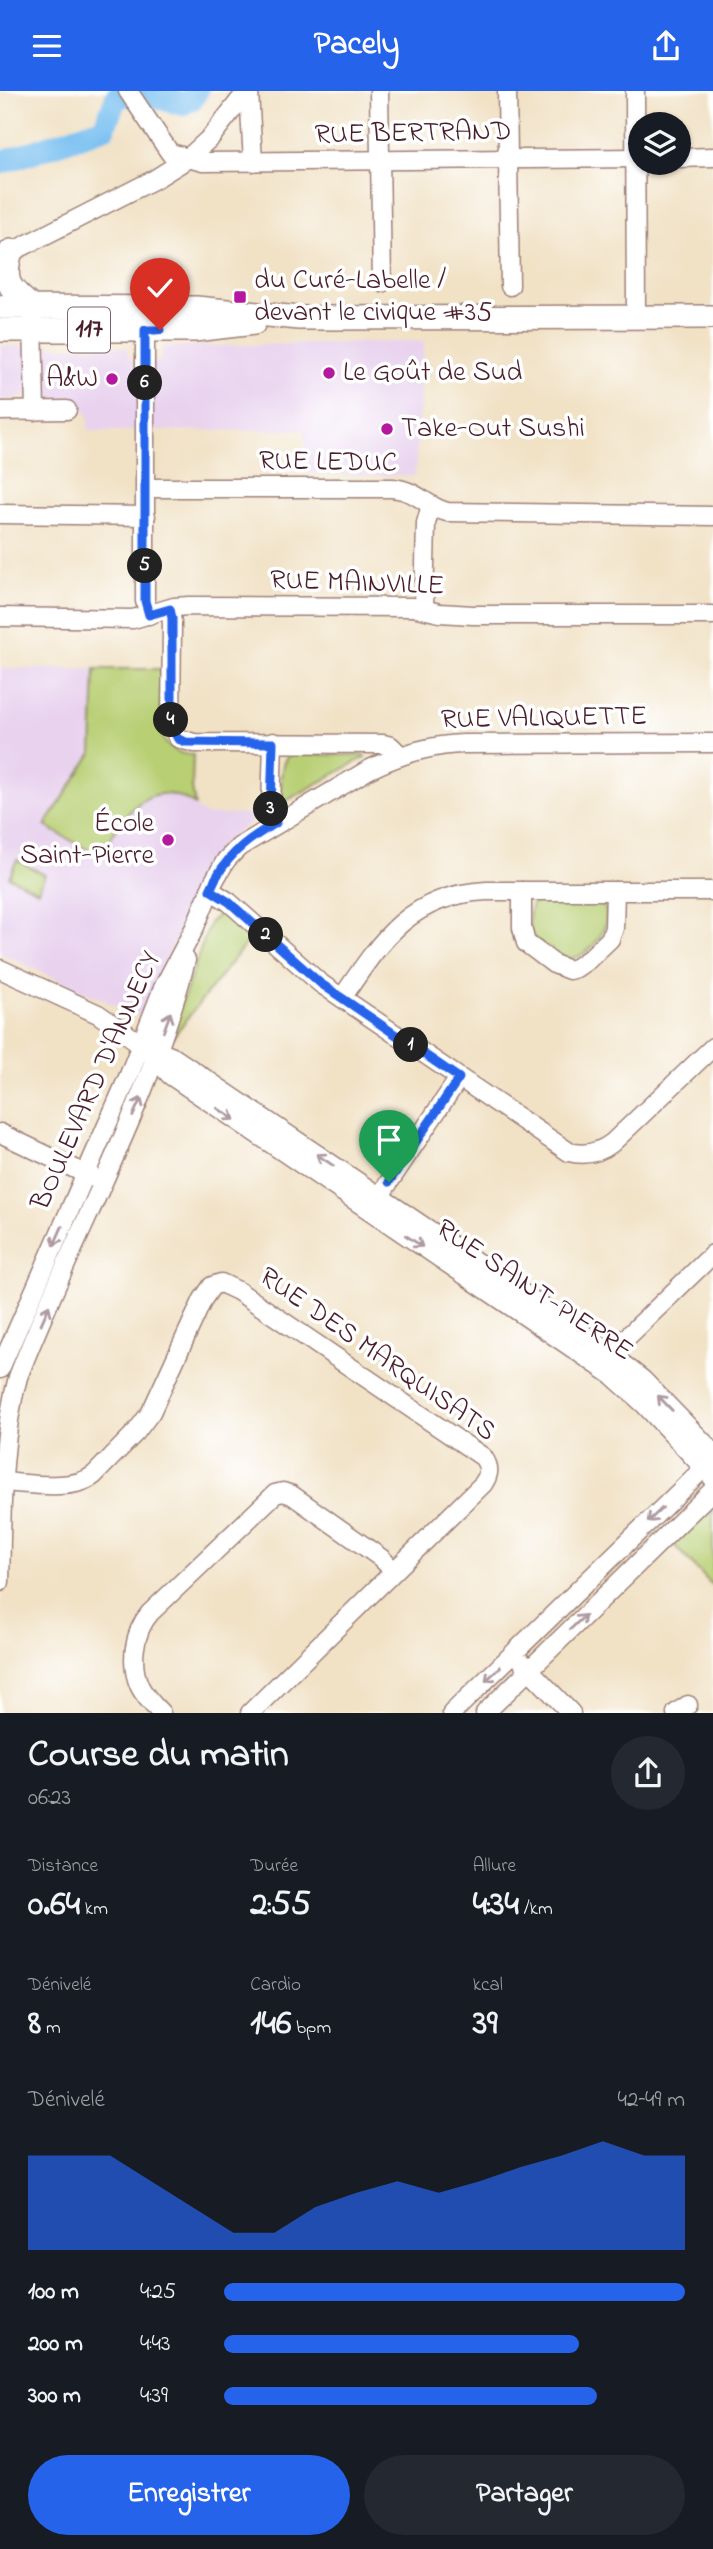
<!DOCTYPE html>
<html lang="fr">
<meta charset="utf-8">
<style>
body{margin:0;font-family:"Indie Flower",sans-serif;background:#242831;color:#f1f3f6;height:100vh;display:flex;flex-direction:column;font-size:26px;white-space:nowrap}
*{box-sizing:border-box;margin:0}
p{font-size:23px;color:#9ea1a6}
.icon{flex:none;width:38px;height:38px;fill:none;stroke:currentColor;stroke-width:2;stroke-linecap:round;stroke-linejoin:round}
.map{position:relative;height:1622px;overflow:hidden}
.drawer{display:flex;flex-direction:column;background:#171b24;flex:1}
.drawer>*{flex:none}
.controls{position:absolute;left:628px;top:21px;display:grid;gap:14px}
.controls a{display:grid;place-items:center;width:63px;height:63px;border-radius:50%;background:#171b24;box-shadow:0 2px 5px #0004;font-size:35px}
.pin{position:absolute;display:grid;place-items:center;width:60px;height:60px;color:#fff;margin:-72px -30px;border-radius:50% 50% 50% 0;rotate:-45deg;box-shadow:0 0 7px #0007}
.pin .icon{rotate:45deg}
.km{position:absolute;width:35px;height:35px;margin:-18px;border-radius:50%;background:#222;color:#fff;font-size:19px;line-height:35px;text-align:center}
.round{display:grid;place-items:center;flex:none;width:74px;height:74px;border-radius:37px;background:#242831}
.head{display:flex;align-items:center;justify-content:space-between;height:119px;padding:0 28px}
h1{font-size:38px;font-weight:800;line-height:52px}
.figures{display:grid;grid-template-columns:repeat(3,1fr);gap:10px;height:119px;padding:7px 28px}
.figures div{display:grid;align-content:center}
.figures b{font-size:35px;font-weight:800}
.figures small{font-size:19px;font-weight:400}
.figures p{font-size:19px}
.chart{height:196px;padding:14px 28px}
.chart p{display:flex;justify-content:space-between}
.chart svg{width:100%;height:126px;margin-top:7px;fill:#2563eb;opacity:.7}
.action{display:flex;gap:14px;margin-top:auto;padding:14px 28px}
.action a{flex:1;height:80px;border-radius:42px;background:#2563eb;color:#fff;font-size:28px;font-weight:800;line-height:80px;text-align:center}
.action a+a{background:#242831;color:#f1f3f6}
ul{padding:0 28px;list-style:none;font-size:23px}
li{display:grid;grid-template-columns:112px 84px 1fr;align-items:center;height:52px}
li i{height:18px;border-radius:9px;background:#2563eb}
header{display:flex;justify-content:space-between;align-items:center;height:91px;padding:0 28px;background:#2563eb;color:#fff;font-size:32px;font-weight:800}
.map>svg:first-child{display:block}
.built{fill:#e8d2ee}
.green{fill:#b8cf73;stroke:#81774f;stroke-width:2}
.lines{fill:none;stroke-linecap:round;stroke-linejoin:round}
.river{stroke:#79c0f1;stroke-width:23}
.minor-casing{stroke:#9e8078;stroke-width:21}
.major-casing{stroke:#9e8078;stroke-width:26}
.minor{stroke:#fff;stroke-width:18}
.major{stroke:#fff;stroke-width:23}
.oneway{stroke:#ae9aa0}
.route-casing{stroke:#fff;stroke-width:14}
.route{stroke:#2563eb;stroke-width:9}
.poi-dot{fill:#b5179e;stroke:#fff;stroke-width:2.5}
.labels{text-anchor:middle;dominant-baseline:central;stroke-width:7;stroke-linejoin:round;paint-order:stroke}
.shield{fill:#fff;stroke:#80626b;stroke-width:2}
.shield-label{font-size:26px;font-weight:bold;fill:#4a1f2b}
.street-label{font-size:28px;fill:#4a1f2b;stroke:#fff}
.poi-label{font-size:28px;fill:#4a1f2b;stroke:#fff;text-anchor:start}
</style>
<header><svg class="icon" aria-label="menu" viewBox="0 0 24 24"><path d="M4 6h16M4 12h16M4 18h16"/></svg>Pacely<svg class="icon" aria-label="share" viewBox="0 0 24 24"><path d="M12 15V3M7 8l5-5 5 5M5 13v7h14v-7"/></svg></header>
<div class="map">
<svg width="713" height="1622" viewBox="0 0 713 1622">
<rect width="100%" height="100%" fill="#fff"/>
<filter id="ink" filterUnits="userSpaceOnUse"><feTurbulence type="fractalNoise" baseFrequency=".0143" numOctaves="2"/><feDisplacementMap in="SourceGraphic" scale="14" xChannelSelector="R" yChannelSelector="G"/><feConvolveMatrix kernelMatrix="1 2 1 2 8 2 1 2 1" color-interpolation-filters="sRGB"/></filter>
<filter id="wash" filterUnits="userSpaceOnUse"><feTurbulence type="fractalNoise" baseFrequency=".00686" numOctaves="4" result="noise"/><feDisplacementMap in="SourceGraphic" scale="28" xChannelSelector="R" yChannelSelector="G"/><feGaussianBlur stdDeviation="1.57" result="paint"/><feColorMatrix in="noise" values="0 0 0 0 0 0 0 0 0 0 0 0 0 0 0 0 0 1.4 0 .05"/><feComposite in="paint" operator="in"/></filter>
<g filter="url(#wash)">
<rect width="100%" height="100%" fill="#f1e2c6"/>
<!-- built -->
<g class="built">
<path d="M424,250l-9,135 -107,-2 -4,-44 -216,1v-16l-17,-15 -20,-2 -5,-6 -23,2 -7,5 -16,1v-54l126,1 4,12 30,4 2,-16z"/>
<path d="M0,577l95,1 -3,84 -47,72 53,31 32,-47 10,-8 11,-5 14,-2 16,3 25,18 54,-1 -36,30 -16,20 -63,145 -7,7 -138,-63z"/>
</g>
<!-- green -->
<g class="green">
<path d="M95,578h65l1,65c6,15 17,20 32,21l-1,33 3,17c-49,-34 -73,16 -96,51l-54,-30 47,-73z"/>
<path d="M289,664h74l2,2 -81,45c-4,-12 -5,-39 5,-47z"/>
<path d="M17,769l28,15 -7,16 -29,-14z"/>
<path d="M534,810l16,3 1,-2h50c16,18 -7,52 -28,56 -8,1 -14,-2 -20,-7 -6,-4 -14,-7 -19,-13 -7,-8 -6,-28 0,-37z"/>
<path d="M219,823l8,2 24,21 -79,101 -1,-4 39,-112z"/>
<path d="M713,1417v78l-40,-42z"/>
</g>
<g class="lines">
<!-- river -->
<path class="river" d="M0,72l104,-35 13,-32 26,-2 40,10 9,-5 5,-8"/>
</g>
</g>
<g filter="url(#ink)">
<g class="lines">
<defs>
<g id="minor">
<path d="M128,0l42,62 33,9 437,-4"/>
<path d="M249,0l4,71"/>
<path d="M379,0l3,192"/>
<path d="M507,0l3,195"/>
<path d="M635,0l1,226"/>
<path d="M679,67l34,-1"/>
<path d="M0,167l155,-79 32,-20 24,-22 36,-46"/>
<path d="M33,227l2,93"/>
<path d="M145,227v283l4,14"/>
<path d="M0,320l67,-1"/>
<path d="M146,397h246c28,3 32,18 55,24l266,4"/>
<path d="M0,423l146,2"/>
<path d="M424,517l2,-85 5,-18"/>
<path d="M170,518l2,14 -1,100 7,15 16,5 189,1 8,2 10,10"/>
<path d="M0,526l133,2 41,-12 15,-1 224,1 27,6 33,2h240"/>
<path d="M273,651l-2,66 5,15"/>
<path d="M210,799l19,12 91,81 249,169c16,4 30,1 43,-9l101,-96"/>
<path d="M522,800v37l4,15 28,21 15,6 7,-2 13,-9 21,-20 4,-11 1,-37"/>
<path d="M0,878l98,45 43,30 32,13 422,285 48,38 70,72"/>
<path d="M342,907c39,-58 68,-103 144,-107h227"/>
<path d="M146,958l24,26 442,300 33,30 68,73"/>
<path d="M0,1042l94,45"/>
<path d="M373,1115l86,-128"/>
<path d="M605,1272l14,-18 94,-91"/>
<path d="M0,1278l129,-294 34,-87 31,-59 20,-48 12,-21 13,-13 129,-77c30,-15 61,-25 95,-26l250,-1"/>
<path d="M0,1391c26,1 73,10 94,-7l42,-43 15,-20 52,-113 9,-13 9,-3 17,8 245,166c7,10 7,17 0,27l-233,229"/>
<path d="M0,1491c2,-69 0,-138 18,-205 54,-140 131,-271 168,-417"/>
<path d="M523,1572l48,50"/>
<path d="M161,1622c-8,-8 -16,-16 -21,-26 -11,-23 -6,-56 10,-74l125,-119 8,-2 9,3 89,63 13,13"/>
<path d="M452,1622l259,-252"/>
<path d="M485,1622l228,-223"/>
<path d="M676,1622l12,-8"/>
</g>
<g id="major">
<path d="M11,160c-9,32 -2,37 22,57"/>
<path d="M0,216l196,1 103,10 414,-1"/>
<path d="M0,239h194l60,-7"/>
</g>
</defs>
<!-- minor casing -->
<use href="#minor" class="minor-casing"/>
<!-- major casing -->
<use href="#major" class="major-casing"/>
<!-- minor -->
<use href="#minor" class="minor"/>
<!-- major -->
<use href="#major" class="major"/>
</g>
<!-- one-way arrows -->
<defs><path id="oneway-shaft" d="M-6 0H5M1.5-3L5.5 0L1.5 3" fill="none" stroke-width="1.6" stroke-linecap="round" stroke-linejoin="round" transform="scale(1.75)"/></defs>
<g class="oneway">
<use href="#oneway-shaft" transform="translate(167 931) rotate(-70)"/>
<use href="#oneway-shaft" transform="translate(137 1016) rotate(-66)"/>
<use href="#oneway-shaft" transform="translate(226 1023) rotate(34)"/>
<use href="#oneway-shaft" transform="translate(325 1069) rotate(-146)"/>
<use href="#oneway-shaft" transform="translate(58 1145) rotate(114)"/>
<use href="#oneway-shaft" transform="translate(414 1150) rotate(34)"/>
<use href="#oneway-shaft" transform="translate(45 1224) rotate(-66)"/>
<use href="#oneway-shaft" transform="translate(665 1312) rotate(-134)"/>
<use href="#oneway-shaft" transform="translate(655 1424) rotate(136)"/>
<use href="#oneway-shaft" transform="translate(578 1531) rotate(-44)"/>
<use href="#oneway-shaft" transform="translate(493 1583) rotate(136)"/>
</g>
</g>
<g class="lines" filter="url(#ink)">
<defs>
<path id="route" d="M160,239h-15v271l4,14 21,-6 2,9v110l6,11 8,3 87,1 -2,65 5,15c-30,17 -52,34 -66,67l19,12 91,81 139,95 -70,104"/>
</defs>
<!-- route casing -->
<use href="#route" class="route-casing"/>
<!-- route -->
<use href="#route" class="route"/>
</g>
<!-- markers -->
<g class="poi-dot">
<rect x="233" y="199" width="14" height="14" rx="3.5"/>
<circle cx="329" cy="282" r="7"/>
<circle cx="112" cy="288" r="7"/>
<circle cx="387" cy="338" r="7"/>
<circle cx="168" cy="749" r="7"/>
</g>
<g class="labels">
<!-- shield labels -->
<rect class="shield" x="68" y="216.5" width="42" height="45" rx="5"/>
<g class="shield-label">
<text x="89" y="239">117</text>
</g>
<!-- street labels -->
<g class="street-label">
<text transform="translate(413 43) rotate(-1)">RUE BERTRAND</text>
<text transform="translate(328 372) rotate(1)">RUE LEDUC</text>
<text transform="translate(357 493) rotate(2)">RUE MAINVILLE</text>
<text transform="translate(544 628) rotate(-1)">RUE VALIQUETTE</text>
<text transform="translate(97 990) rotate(-66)">BOULEVARD D'ANNECY</text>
<text transform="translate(534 1200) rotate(34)">RUE SAINT-PIERRE</text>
<text transform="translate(377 1264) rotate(35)">RUE DES MARQUISATS</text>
</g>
<!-- poi labels -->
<g class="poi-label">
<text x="254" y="190">du Curé-Labelle /<tspan x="254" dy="32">devant le civique #35</tspan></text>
<text x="343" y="282">Le Goût de Sud</text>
<text x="98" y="288" text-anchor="end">A&amp;W</text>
<text x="401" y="338">Take-Out Sushi</text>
<text x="154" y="733" text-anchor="end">École<tspan x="154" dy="32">Saint-Pierre</tspan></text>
</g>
</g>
</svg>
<div class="controls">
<a><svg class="icon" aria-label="layers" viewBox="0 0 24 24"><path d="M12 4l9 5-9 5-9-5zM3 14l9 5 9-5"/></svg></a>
</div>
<div class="pin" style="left:389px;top:1091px;background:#1e9e55"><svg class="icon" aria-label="arrive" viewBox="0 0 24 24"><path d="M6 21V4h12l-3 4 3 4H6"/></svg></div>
<div class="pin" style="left:160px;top:239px;background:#d93025"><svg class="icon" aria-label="check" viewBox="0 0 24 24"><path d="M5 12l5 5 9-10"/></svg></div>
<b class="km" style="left:411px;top:954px">1</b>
<b class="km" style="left:266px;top:844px">2</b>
<b class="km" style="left:271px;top:718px">3</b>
<b class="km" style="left:171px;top:629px">4</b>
<b class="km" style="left:145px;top:475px">5</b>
<b class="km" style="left:145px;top:292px">6</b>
</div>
<section class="drawer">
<div class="head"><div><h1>Course du matin</h1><p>06:23</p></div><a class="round"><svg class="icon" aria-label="share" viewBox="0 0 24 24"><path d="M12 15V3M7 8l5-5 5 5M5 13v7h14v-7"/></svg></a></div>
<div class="figures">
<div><p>Distance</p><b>0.64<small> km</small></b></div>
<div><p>Durée</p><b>2:55</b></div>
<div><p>Allure</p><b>4:34<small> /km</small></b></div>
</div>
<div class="figures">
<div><p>Dénivelé</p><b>8<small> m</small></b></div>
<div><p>Cardio</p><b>146<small> bpm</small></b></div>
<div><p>kcal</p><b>39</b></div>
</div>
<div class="chart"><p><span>Dénivelé</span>42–49 m</p>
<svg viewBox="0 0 160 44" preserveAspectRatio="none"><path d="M0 44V11L10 11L20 11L30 20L40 29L50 38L60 38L70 29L80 24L90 20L100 24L110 20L120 15L130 11L140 6L150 11L160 11V44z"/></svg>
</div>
<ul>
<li><b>100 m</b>4:25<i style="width:100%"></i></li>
<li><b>200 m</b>4:43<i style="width:77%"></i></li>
<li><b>300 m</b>4:39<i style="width:81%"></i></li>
</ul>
<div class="action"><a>Enregistrer</a><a>Partager</a></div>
</section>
